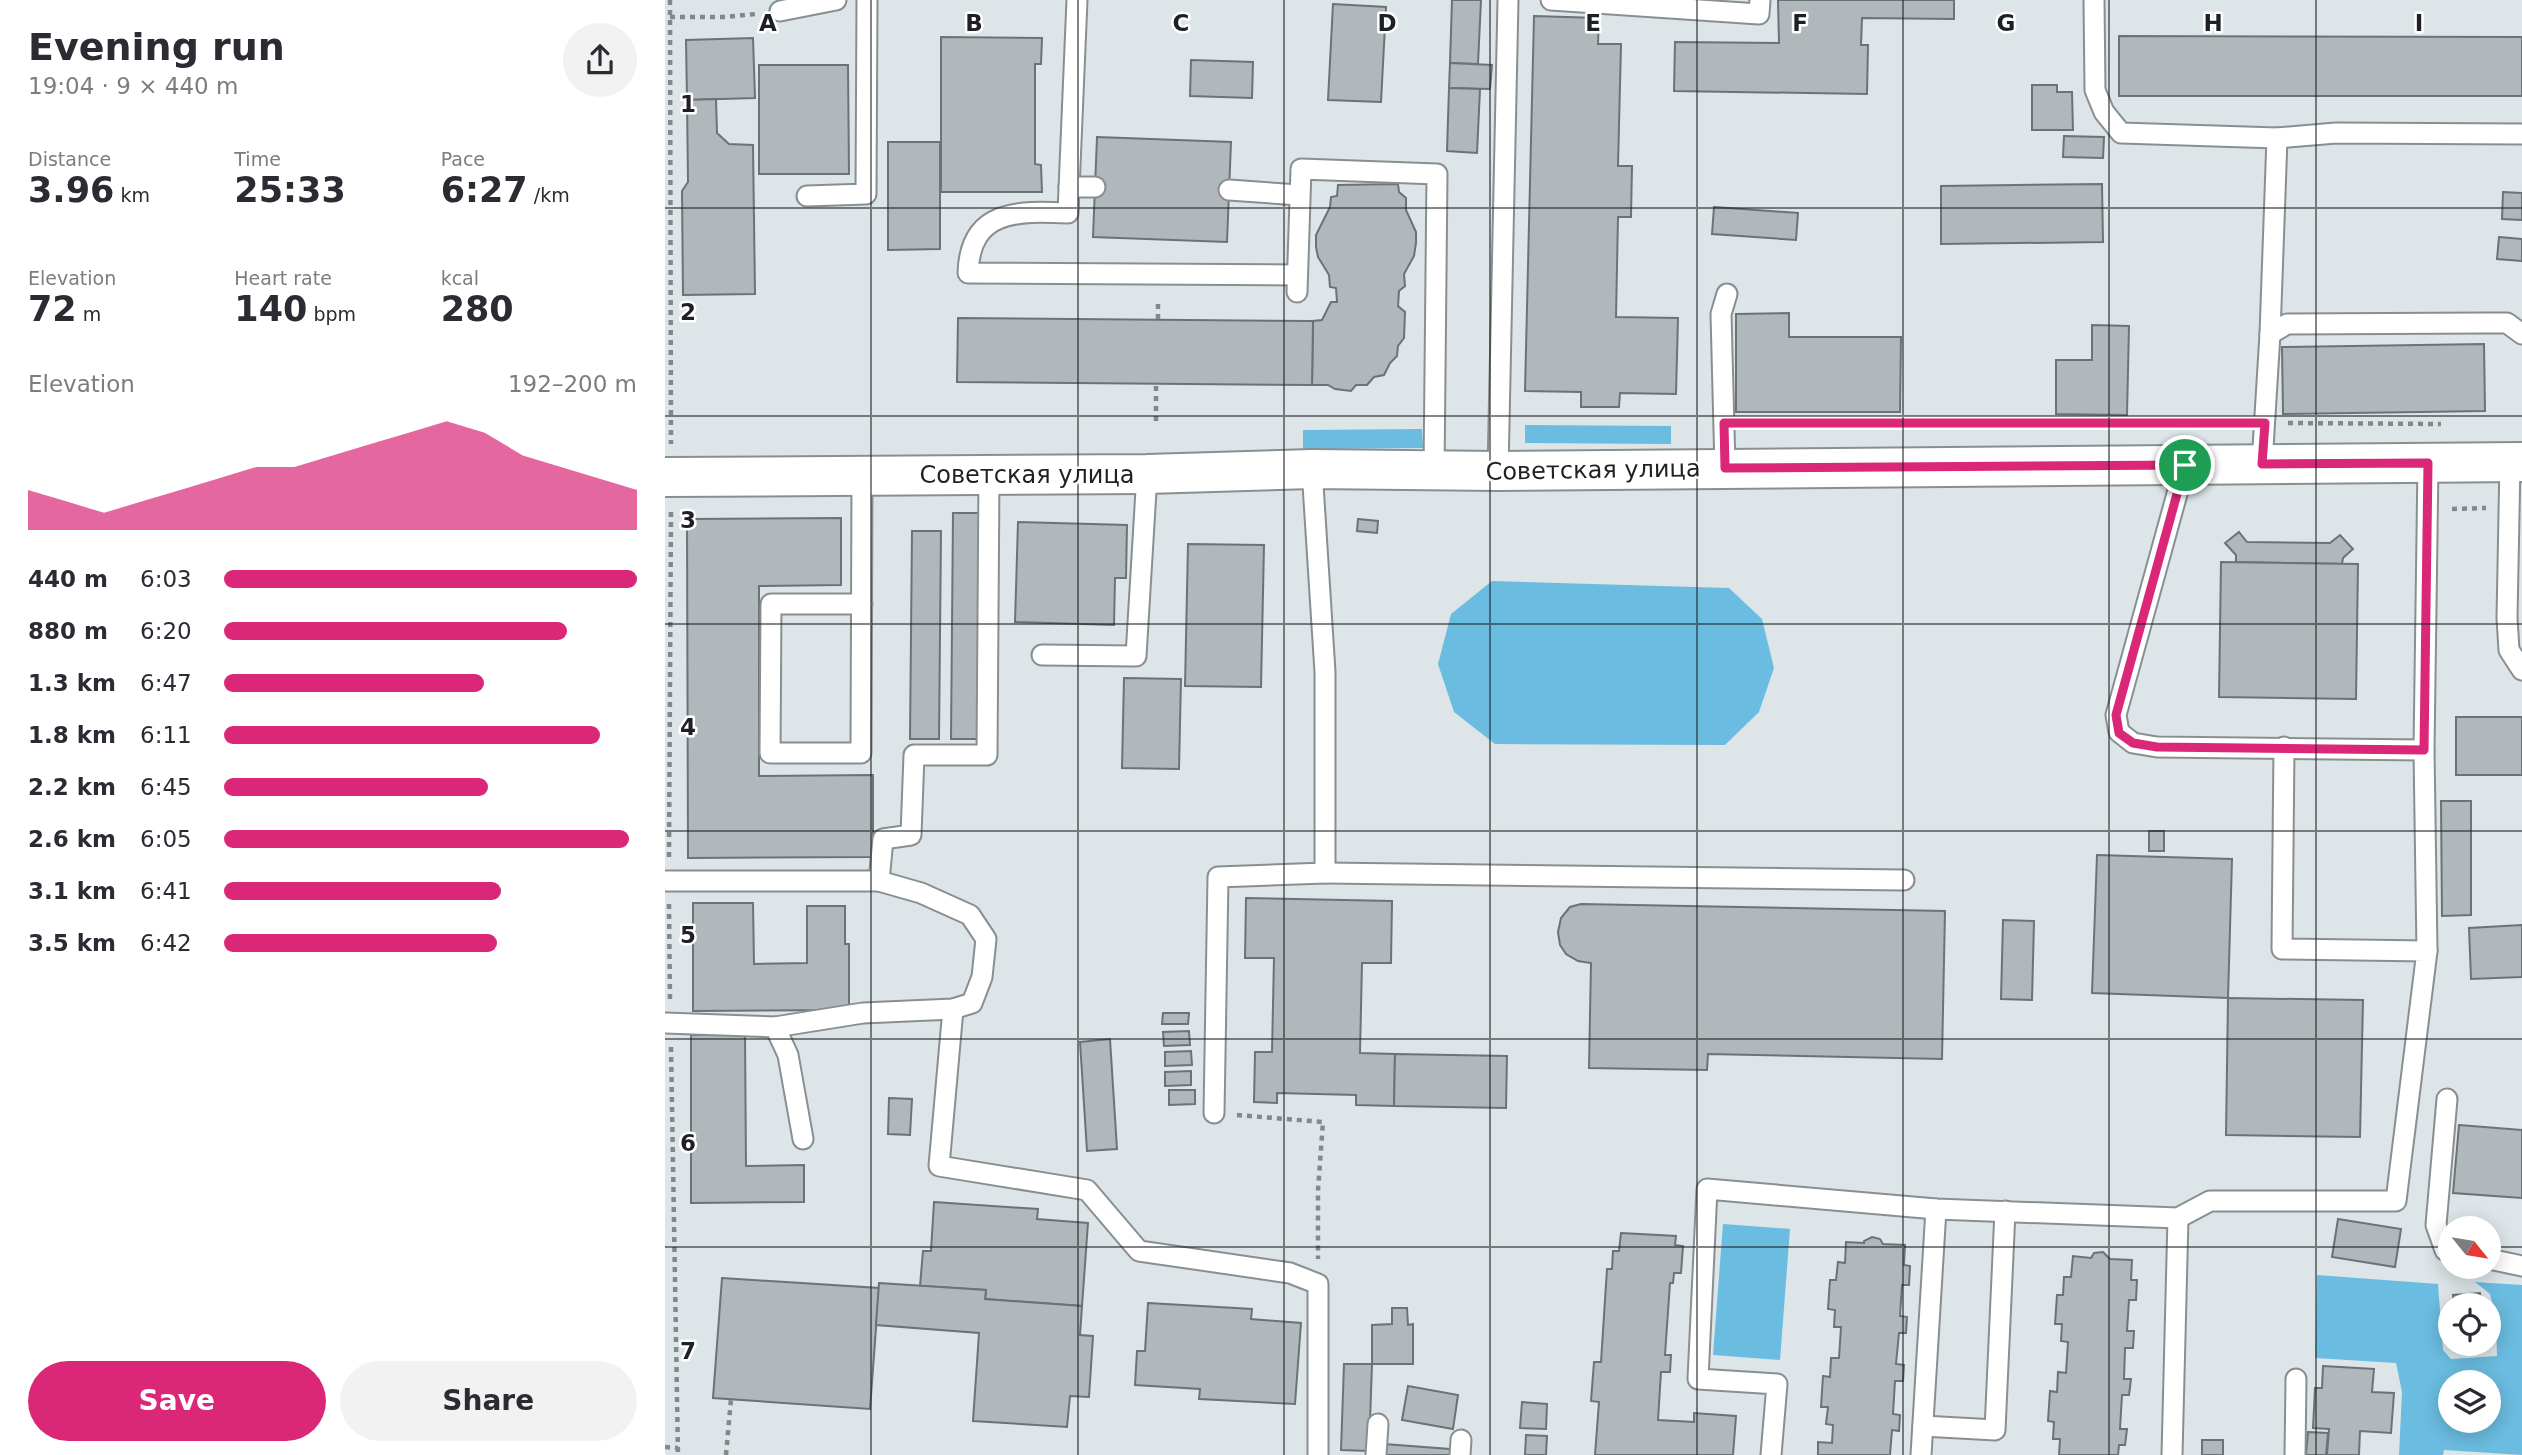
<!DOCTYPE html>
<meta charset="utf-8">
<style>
body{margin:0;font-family:"DejaVu Sans",sans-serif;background:#f2f2f3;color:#2b2b33;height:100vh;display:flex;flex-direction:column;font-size:26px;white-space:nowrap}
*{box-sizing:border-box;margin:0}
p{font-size:23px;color:#7c7c81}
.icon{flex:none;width:38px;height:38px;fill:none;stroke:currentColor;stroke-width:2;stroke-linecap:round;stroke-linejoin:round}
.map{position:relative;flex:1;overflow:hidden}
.panel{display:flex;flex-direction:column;background:#fff;width:665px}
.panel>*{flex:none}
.needle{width:46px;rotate:120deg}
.tools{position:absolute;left:1773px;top:1216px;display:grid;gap:14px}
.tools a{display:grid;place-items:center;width:63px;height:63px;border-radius:50%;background:#fff;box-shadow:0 4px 18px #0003;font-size:35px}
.pin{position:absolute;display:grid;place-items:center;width:60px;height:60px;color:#fff;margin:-30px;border:4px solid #fff;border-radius:50%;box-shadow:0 2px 7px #0007}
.round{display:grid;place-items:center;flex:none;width:74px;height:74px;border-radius:37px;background:#f2f2f3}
.overview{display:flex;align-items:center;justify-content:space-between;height:119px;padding:0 28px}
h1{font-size:38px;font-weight:600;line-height:52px}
.stats{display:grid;grid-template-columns:repeat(3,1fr);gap:10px;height:119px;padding:7px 28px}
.stats div{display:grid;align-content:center}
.stats b{font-size:35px;font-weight:600}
.stats small{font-size:19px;font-weight:400}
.stats p{font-size:19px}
.chart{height:196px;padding:14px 28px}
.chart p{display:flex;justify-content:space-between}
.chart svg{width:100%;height:126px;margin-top:7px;fill:#db2777;opacity:.7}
.cta{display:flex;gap:14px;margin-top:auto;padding:14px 28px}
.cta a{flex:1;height:80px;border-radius:42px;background:#db2777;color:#fff;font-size:28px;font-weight:600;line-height:80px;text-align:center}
.cta a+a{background:#f2f2f3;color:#2b2b33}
ul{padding:0 28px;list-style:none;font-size:23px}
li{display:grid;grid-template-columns:112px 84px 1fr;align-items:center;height:52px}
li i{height:18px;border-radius:9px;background:#db2777}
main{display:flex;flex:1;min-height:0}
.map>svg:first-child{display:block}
.green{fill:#6abce0;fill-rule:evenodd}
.building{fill:#b1b8bc;stroke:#6c7376;stroke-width:2}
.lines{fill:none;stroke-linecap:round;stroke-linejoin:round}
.service-casing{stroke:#888f92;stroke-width:23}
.tertiary-casing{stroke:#888f92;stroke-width:42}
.path{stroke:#83888b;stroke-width:4.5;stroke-dasharray:5 5;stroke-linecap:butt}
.service{stroke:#fff;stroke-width:19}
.tertiary{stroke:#fff;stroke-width:38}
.route-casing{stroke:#fff;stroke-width:14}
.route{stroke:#db2777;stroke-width:9}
.grid{fill:none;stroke:#1e2123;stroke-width:2;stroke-opacity:0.55}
.labels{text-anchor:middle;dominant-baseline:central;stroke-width:5;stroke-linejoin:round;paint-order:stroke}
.street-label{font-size:24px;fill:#1e2123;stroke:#fff}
.grid-label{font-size:23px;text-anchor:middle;font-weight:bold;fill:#1e2123;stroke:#fff;stroke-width:5;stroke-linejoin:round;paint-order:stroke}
</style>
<main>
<section class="panel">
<div class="overview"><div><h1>Evening run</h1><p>19:04 · 9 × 440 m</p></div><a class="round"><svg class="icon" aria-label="share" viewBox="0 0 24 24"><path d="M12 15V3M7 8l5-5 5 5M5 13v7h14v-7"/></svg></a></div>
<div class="stats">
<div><p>Distance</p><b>3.96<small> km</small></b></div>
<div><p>Time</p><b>25:33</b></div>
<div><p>Pace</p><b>6:27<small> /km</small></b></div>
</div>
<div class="stats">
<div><p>Elevation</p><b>72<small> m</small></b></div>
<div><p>Heart rate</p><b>140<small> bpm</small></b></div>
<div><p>kcal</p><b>280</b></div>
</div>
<div class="chart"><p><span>Elevation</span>192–200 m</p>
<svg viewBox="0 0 160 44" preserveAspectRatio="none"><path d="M0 44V30L10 34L20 38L30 34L40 30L50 26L60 22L70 22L80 18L90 14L100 10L110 6L120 10L130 18L140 22L150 26L160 30V44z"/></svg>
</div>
<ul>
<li><b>440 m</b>6:03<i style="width:100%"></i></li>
<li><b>880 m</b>6:20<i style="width:83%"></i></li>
<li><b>1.3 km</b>6:47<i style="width:63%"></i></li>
<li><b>1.8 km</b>6:11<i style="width:91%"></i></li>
<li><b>2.2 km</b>6:45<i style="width:64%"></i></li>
<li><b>2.6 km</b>6:05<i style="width:98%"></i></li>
<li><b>3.1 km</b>6:41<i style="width:67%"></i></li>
<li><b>3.5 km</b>6:42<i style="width:66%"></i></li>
</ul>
<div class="cta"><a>Save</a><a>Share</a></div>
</section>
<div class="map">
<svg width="1857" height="1455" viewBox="0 0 1857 1455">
<rect width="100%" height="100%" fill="#dde5e8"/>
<!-- green -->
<g class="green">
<path d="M860,425l146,1v18l-146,-1z"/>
<path d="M757,429l1,19 -120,1v-19z"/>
<path d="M827,581l237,7 33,31 12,49 -15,44 -34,33 -230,-1 -41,-32 -16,-48 13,-50z"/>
<path d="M1058,1224l67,5 -10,131 -67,-5z"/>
<path d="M1652,1275l121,9 5,66 8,9 46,-3 -1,-37 -6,-25 -15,-12 47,3v170l-78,-5 -1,5h-44l3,-63 -6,-29 -81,-5zM1785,1382h39v39h-39z"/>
</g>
<!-- building -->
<g class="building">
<path d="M787,0h29l-3,64 -28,-1z"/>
<path d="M1113,0h176v19l-92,-1 -1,27h7l-1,49 -193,-3 1,-49 104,1z"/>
<path d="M668,4l53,3 -5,95 -53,-2z"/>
<path d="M869,16l65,2 -1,26h23l-3,122h14l-1,51h-13l-2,100 62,1 -2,76 -56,-1 -1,14h-38v-15l-56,-1z"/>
<path d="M1454,36l403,1v59h-403z"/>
<path d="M276,37l101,1 -1,26h-6v100l6,1 1,27h-101z"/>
<path d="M88,38l2,60 -68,2 -1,-60z"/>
<path d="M526,60l62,2 -1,36 -62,-2z"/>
<path d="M785,63l42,2 -2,24 -41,-1z"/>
<path d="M94,65h89l1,109h-90z"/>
<path d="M1367,85h25v7h15l1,38h-41z"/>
<path d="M784,88l31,1 -3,64 -30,-2z"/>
<path d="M51,99l1,34 12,11 24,1 2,149 -72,1 -1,-104 6,-9 -1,-82z"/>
<path d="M1399,136l40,1 -1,21 -40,-1z"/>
<path d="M432,137l134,5 -4,100 -134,-5z"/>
<path d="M223,142h52v107l-52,1z"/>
<path d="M733,184l1,8 7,6v12l10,22v11l-2,13 -10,18 1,12 -6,5 -1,15 7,6 -1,26 -6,8 -1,10 -7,7 -6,12 -10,2 -7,8h-11l-5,6 -16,-2 -7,-4h-16l1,-64 9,-1 9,-18h6l-1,-14 -6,-1 -1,-12 -11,-18 -2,-10v-12l14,-28 1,-10 6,-1 1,-11z"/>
<path d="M1437,184l1,58 -162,2v-58z"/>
<path d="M1838,192l19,1v27l-20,-1z"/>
<path d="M1049,207l84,6 -2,27 -84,-6z"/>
<path d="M1834,237l23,2v22l-25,-2z"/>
<path d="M1124,313v24h112l-1,75h-164v-98z"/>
<path d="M293,318l355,3 -1,64 -355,-3z"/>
<path d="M1427,325l37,1 -2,89 -71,-1v-54h36z"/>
<path d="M1819,344l1,67 -202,3 -1,-67z"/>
<path d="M288,513h29l-2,226h-29z"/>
<path d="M176,518v67l-82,1v190l114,-1v82l-185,1 -1,-339z"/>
<path d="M693,519l20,2 -1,12 -20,-2z"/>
<path d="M353,522l109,3 -1,53h-11l-1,47 -99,-3z"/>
<path d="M247,531h29l-2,208h-29z"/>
<path d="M1574,532l8,10 83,1 10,-8 13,14 -10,9 -1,6 -106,-2v-7l-11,-12z"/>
<path d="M523,544l76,1 -3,142 -76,-1z"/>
<path d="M1556,562l137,2 -2,135 -137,-2z"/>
<path d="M459,678l57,1 -2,90 -57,-1z"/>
<rect x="1791" y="717" width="66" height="58"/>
<path d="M1776,801h30v114l-29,1z"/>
<rect x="1484" y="831" width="15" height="20"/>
<path d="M1432,855l135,4 -4,139 -136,-5z"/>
<path d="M581,898l146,3 -1,62h-29l-2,90 35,1 -1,52 -38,-1v-10l-79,-2v10l-23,-1 1,-50h17l2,-94h-29z"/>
<path d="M28,903h60l1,61 53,-1v-57h38v38h4v66l-156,1z"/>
<path d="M916,904l364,7 -3,148 -234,-5 -1,16 -118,-2 2,-105 -13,-2 -12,-7 -6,-9 -2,-13 3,-14 9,-11z"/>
<path d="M1338,920l31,1 -2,79 -31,-1z"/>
<path d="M1857,925v52l-51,2 -2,-51z"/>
<path d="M1563,998l135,2 -3,137 -134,-2z"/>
<path d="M498,1013h26l-1,11h-26z"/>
<path d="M524,1031l1,14 -26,1 -1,-14z"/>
<path d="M26,1035h54l1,131 58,-1v37l-113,1z"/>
<path d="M445,1039l7,110 -30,2 -7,-109z"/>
<path d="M526,1051l1,14 -27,1v-14z"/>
<path d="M730,1054l112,2 -1,52 -112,-2z"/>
<path d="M526,1071v14l-26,1v-14z"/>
<path d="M504,1090h26v14l-26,1z"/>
<path d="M224,1098l23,1 -2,36 -22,-1z"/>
<path d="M1794,1125l63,5v68l-69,-5z"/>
<path d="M269,1202l104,7 -1,10 51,4 -6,83 -97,-7 1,-9 -66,-4 3,-35h8z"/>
<path d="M1673,1219l63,10 -6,38 -63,-10z"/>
<path d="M956,1233l55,3 -1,9 8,1 -2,27h-7l-1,10h-3l-5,72h6l-1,17h-9l-3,48 36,2v-9l42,3 -3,39h-138l4,-53 -8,-1 3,-39h7l6,-93h5l1,-18h6z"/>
<path d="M1207,1237l8,2 3,5 22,1 -1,20 6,1 -1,19h-7l-2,31 7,1 -1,16h-7l-3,31 8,1 -1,16h-8l-2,33 7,1 -1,16 -7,-1 -2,25h-72v-13l14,1 1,-18 -7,-1 2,-17h-7l2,-31 7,1 1,-19h8l2,-31h-7l1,-17 -7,-1 2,-29h6l2,-18 7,1 1,-21 18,1v-2z"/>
<path d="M1438,1252l7,7 22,1 -1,20h6l-1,20h-7l-2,31h7l-1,17h-8l-1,31h7l-2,16h-7l-2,34h7l-2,16h-6l-1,10h-59l1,-16h-7l1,-17 -6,-1 2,-30 7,1 1,-20 8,1 2,-31 -7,-1 1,-17h-7l2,-29h6l1,-18h7l2,-21 18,2 3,-5z"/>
<path d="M57,1278l157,10 -9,121 -157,-11z"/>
<path d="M214,1283l107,7 -1,9 97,7 -2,29 13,1 -4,61 -19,-1 -3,31 -94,-6 6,-88 -103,-8z"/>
<path d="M1815,1293l1,13h-27l-1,-11z"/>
<path d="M483,1303l104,6 -1,10 50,4 -6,81 -96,-5 1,-10 -65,-4 2,-34h8z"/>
<path d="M727,1308h15l1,17 5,-1v40h-41v-39l20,-1z"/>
<path d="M1824,1312l1,35 -34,1v-4h33z"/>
<path d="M679,1364h28l-3,87 -28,-1z"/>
<path d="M1658,1366l51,3 -2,23 22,1 -3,40 -31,-2 -1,24h-32l2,-26 -16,-1 2,-40h7z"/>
<path d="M743,1386l50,9 -5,34 -51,-9z"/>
<path d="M857,1402l25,2 -1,25 -26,-1z"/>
<path d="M1643,1432l20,1 -2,22h-20z"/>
<path d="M861,1435l21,1 -1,19h-21z"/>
<rect x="1537" y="1440" width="21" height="15"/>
<path d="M719,1444l66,5v6h-67z"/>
</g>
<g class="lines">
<defs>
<g id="service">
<path d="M412,0l-9,213c-50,-2 -98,-4 -100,60l329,2"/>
<path d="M886,0l208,14 1,-14"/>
<path d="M1429,0l1,90 9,22 17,21 156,5 -7,196 -8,130"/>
<path d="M115,11l56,-11"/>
<path d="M1612,138l59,-5 186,1"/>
<path d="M404,187h26"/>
<path d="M564,190l70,5"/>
<path d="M142,196l59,-2 1,-194"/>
<path d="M632,292l4,-123 136,5 -3,297"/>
<path d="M1605,334l17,-10 198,-1h22l15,11"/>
<path d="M1845,462l-3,156 2,32 13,20"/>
<path d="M1520,465l-69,250 3,17 14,11 24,4 267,3"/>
<path d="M1060,468l-4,-154 6,-20"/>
<path d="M833,471l10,-471"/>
<path d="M197,604h-91l-1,149h91l1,-277"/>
<path d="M377,655l94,1 11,-182"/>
<path d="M660,873l579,7"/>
<path d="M0,881h214l42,12 49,22 16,24 -4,38 -10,26 -19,6 -90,4 -88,14"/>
<path d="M214,881l4,-42 28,-4 3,-80h73l2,-280"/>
<path d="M1762,951l-3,-201 4,-287"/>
<path d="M288,1009l-14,157 148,24 52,61 151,22 28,11v171"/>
<path d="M0,1023l110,4 13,28 15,84"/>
<path d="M1782,1099l-11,126 9,25 5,1"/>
<path d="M549,1113l4,-236 107,-4v-201l-13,-203"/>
<path d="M1824,1259l33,7"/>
<path d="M1258,1426l72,4 10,-219"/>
<path d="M711,1455l2,-31"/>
<path d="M795,1455l1,-15"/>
<path d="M1106,1455l6,-71 -79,-5 9,-190 229,20 242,9 32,-17h186l31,-250 -145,-2 2,-202"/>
<path d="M1256,1455l15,-246"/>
<path d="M1507,1455l6,-237"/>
<path d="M1630,1455l1,-76"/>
</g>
<path id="tertiary" d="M0,477l482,-3 165,-5 186,2 1024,-9"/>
</defs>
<!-- service casing -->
<use href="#service" class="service-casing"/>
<!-- tertiary casing -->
<use href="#tertiary" class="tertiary-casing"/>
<!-- path -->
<g class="path">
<path d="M5,0l1,444"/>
<path d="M5,17h56l30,-3"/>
<path d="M493,319v-20"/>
<path d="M491,421v-37"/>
<path d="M1084,423h492"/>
<path d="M1623,423l153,1"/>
<path d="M1787,509l34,-1"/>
<path d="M4,857l2,-345"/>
<path d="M4,904l1,96"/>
<path d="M6,1047l7,408"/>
<path d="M572,1115l86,7 -5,68v69"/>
<path d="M0,1447l13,1"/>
<path d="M61,1455l5,-56"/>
</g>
<!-- service -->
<use href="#service" class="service"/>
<!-- tertiary -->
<use href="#tertiary" class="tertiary"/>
</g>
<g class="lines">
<defs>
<path id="route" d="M1059,423h541l-3,41 166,-1 -4,287 -267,-3 -24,-4 -14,-10 -3,-18 69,-250 -460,3z"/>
</defs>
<!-- route casing -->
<use href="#route" class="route-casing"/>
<!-- route -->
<use href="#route" class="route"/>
</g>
<!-- grid -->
<path class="grid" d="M206,0v1455M413,0v1455M619,0v1455M825,0v1455M1032,0v1455M1238,0v1455M1444,0v1455M1651,0v1455M0,208h1857M0,416h1857M0,624h1857M0,831h1857M0,1039h1857M0,1247h1785M1824,1247h33"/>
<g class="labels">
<!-- street labels -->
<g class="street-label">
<text transform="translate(928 470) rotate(-1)">Советская улица</text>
<text x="362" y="475">Советская улица</text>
</g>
</g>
<g class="grid-label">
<text x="103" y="31">A</text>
<text x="309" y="31">B</text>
<text x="516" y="31">C</text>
<text x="722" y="31">D</text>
<text x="928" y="31">E</text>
<text x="1135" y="31">F</text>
<text x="1341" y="31">G</text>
<text x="1548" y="31">H</text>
<text x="1754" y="31">I</text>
<text x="23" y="112">1</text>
<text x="23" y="320">2</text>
<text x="23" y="528">3</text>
<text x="23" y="735">4</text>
<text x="23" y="943">5</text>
<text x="23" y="1151">6</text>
<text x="23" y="1359">7</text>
</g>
</svg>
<div class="tools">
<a><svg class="needle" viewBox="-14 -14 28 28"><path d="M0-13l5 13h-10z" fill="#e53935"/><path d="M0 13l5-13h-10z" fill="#7c7c81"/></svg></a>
<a><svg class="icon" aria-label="locate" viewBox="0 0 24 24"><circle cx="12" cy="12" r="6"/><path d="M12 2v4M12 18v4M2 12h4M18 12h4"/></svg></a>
<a><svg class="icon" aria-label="layers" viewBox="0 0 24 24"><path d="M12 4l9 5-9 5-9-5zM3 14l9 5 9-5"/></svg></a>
</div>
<div class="pin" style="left:1520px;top:465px;background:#1e9e55"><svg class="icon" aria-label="arrive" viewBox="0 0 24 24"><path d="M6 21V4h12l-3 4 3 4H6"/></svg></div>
</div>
</main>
